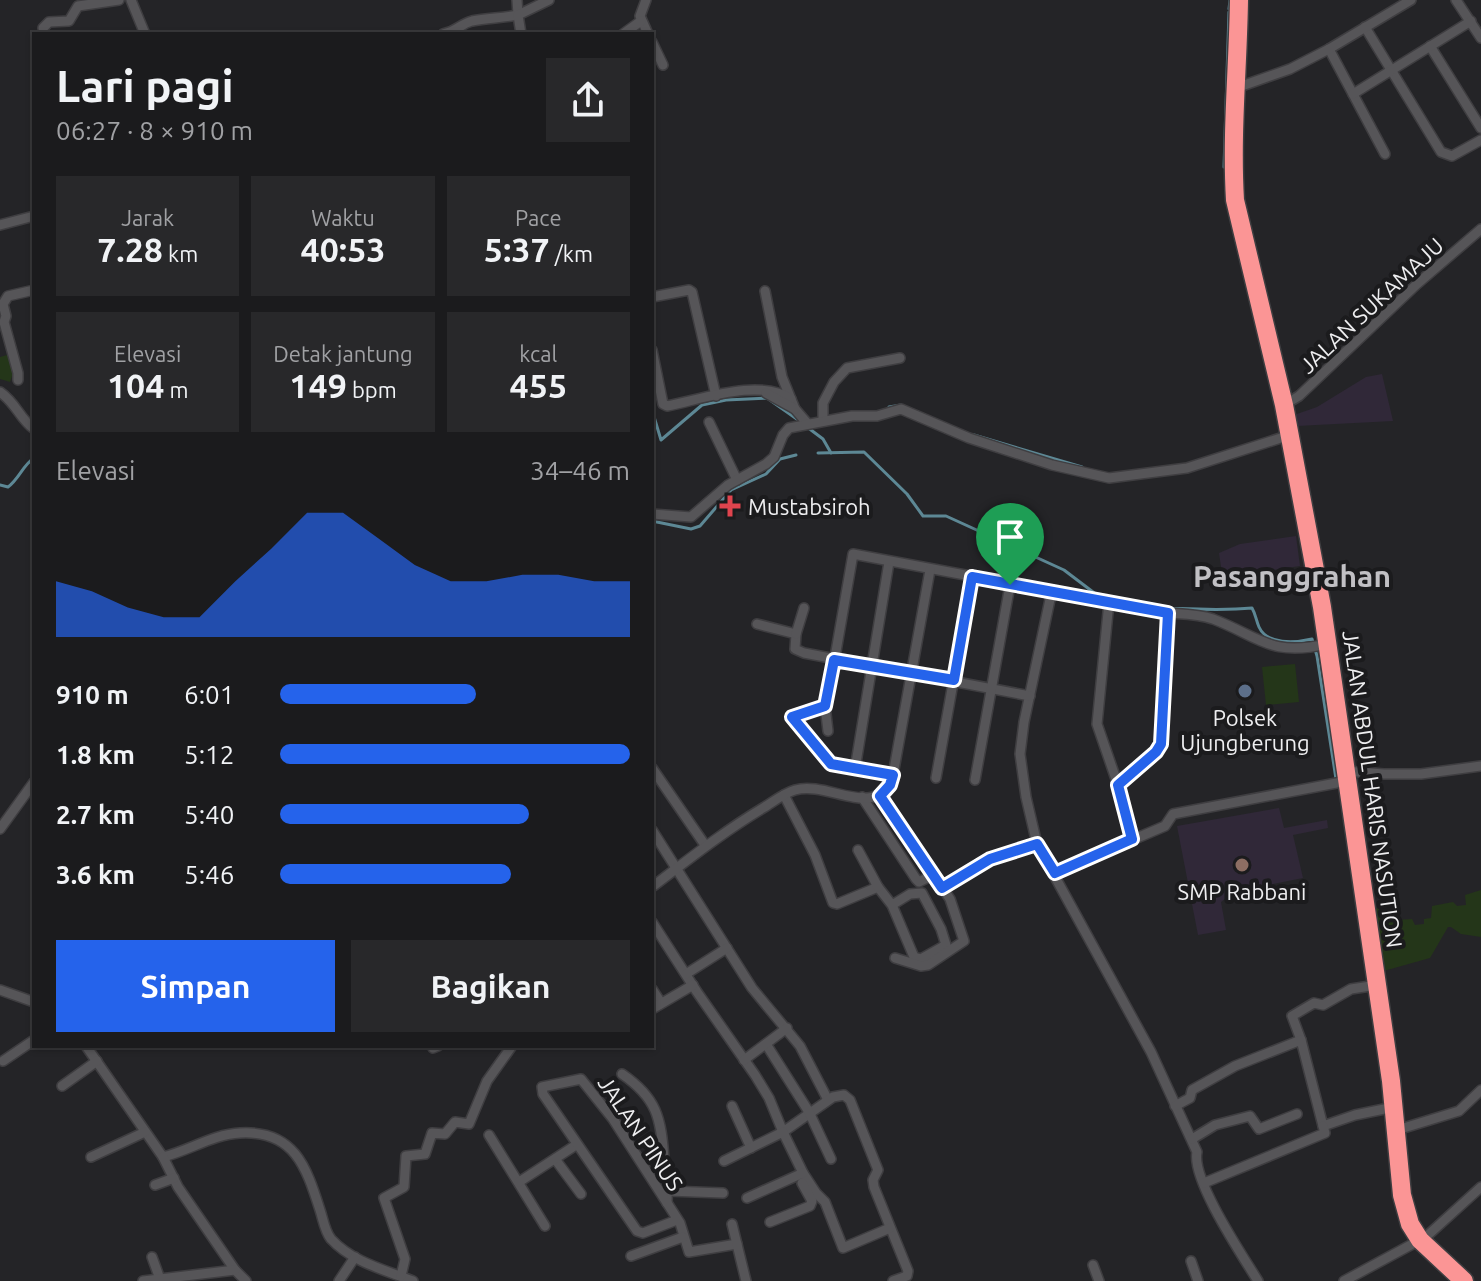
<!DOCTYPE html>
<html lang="id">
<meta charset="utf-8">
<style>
body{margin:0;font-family:Ubuntu,sans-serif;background:#28282a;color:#f1f3f6;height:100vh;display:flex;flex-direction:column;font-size:30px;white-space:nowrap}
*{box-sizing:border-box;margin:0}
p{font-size:26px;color:#a0a1a4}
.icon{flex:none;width:44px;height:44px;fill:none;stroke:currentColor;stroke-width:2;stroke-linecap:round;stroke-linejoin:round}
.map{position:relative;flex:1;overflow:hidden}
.side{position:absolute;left:32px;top:32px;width:622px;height:1016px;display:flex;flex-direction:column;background:#1b1b1d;border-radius:0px;box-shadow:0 2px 6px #0004,0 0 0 2px #39393b}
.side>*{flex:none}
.pin{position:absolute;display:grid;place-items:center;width:68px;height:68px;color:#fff;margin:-82px -34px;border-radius:50% 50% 50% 0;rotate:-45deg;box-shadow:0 0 8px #0007}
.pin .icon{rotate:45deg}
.round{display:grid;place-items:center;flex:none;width:84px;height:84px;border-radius:0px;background:#28282a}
.overview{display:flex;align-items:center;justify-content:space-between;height:136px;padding:0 24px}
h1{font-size:44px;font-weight:700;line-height:60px}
.metrics{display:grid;grid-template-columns:repeat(3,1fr);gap:12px;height:136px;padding:8px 24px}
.metrics div{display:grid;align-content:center;border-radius:0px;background:#28282a;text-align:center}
.metrics b{font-size:34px;font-weight:700}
.metrics small{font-size:22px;font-weight:400}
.metrics p{font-size:22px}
.chart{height:224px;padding:16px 24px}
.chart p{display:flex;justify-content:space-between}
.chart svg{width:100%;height:144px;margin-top:8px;fill:#2563eb;opacity:.7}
.action{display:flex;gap:16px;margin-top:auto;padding:16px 24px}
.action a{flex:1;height:92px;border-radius:0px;background:#2563eb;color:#fff;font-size:32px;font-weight:700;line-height:92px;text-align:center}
.action a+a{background:#28282a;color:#f1f3f6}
ul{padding:0 24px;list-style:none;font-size:26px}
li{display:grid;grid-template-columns:128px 96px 1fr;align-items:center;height:60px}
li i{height:20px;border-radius:10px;background:#2563eb}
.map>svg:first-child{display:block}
.education{fill:#302838}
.green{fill:#243619}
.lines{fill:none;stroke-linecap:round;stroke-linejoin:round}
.stream{stroke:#5d8895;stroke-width:3}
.street-casing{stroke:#3f3e41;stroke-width:12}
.highway-casing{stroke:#3f3e41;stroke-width:21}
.street{stroke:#565558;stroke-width:9}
.highway{stroke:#fb9595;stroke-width:18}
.route-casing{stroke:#fff;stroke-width:16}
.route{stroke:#2563eb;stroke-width:10}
.health-dot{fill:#e0444e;stroke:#1b1b1d;stroke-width:3}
.service-dot{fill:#5c6f8a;stroke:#1b1b1d;stroke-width:3}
.education-dot{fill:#8d6e63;stroke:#1b1b1d;stroke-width:3}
.labels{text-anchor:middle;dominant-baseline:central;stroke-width:8;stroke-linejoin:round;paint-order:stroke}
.street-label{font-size:22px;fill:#eeeef0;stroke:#1b1b1d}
.poi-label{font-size:22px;fill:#eeeef0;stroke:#1b1b1d}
.district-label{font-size:30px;font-weight:bold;fill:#c1c0c4;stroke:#1b1b1d}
</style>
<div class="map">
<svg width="1481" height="1281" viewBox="0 0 1481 1281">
<rect width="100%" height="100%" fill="#242427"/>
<!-- education -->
<g class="education">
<path d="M1382,374l11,47 -96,5 -3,-11 23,-8 49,-30z"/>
<path d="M1296,536l4,30 -67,10v2l-10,2 -4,-27 21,-9z"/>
<path d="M1279,808l5,20 43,-8 1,8 -35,7 10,43 -30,6 -14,15 -21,-6 -7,1 -10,8 5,28 -28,5 -21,-109z"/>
</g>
<!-- green -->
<g class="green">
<path d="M7,355l6,18 -3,9 -10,-3v-22z"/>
<path d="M1295,664l4,38 -33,3 -4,-38z"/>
<path d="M1481,890v47l-20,-3 -10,-7h-3l-18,31 -50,14 -8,-63 7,-1 3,13 30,-2 3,6 9,-1v-5l7,-1 1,-12 21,-4 4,4 9,-1 -1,-10z"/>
</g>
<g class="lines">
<!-- stream -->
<g class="stream">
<path d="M1229,9l1,-9"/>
<path d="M1224,167l5,-155"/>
<path d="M889,407l12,-2"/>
<path d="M652,410l9,30 41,-35 24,-5 41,-2 34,24"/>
<path d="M807,427l16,12 8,14"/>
<path d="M974,435l108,32"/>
<path d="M818,453l46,-1 43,42 16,22h23l118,54 33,25 39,8"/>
<path d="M0,485l8,2c11,-8 15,-22 26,-29"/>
<path d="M652,521l39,8 9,-3 31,-36 35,-16 14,-15 16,-4"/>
<path d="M1163,608c30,1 59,3 89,0 4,7 4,12 7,19 8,18 36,16 53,12l5,17 19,123"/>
</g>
<defs>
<g id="street">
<path d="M131,0l14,34"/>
<path d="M646,0l-6,16 8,18"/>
<path d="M1456,0l25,38"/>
<path d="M1365,27l76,125 11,4 29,-16"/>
<path d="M43,28l6,-6 20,-1 9,-15 41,-6"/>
<path d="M443,34c15,-3 17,-10 29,-13 15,-3 31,-3 46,-6l-1,-15"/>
<path d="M521,34l-3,-19 31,-15"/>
<path d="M623,34l18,-13"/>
<path d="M652,42l11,23"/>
<path d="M1430,46l51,82"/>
<path d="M1329,49l56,105"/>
<path d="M1236,88l54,-19 39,-20 82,-49"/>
<path d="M1353,94l118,-73"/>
<path d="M0,225l34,-9"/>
<path d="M765,291l17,86 13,32 12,14"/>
<path d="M652,297l37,-7 3,2 24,104"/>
<path d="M652,350l11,54 4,2c36,-7 92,-28 124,-7"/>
<path d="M18,380v-7l-14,-51 2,-6 -3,-12 5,-8 26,-6"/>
<path d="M0,392c17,12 19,26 34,37"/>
<path d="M766,393l29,16"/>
<path d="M1284,405l15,-9 118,-112 64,-55"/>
<path d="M823,420v-17l11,-21 13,-14 53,-10"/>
<path d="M709,422l28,58"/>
<path d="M652,514l39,3 37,-32 38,-21 8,-7 9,-22 6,-7 63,-12h25l24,-7 68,29 83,27 57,13 78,-10 103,-33"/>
<path d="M1052,590l-28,132 -4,32 6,43 11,47 114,208 46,100c-6,27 45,103 61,129"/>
<path d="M1109,602l-12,122 21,61 14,54"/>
<path d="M757,624l39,10 -1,15 9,4 226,43"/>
<path d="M796,634l8,-26"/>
<path d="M825,706l3,25"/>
<path d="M652,768l53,77"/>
<path d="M855,769l34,-207"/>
<path d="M1345,771l39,3h37l60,-8"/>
<path d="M893,775l-62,-11 -39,-45 3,-5 29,-8 3,-3 26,-149 315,59c14,1 31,1 45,6 47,18 57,38 114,25"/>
<path d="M936,778l36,-201"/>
<path d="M975,780l35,-195"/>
<path d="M1118,785l42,-38 8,-134"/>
<path d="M784,795l31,60 18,48 4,1 41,-17 14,18 22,52 7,2 25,-14 -5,-16 -19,-36 -12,1 -18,11"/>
<path d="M880,796l70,103 14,42 -36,24 -7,1 -26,-8"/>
<path d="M862,797l54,82 3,3 10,-5"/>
<path d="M0,829l34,-47"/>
<path d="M652,830l100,158 48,58 28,54"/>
<path d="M858,850l20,37"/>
<path d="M1055,873l110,-47 8,-12 174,-33"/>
<path d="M652,887c37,-28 71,-55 111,-79 10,-6 21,-15 32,-18 34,-10 82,33 98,-15l37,-205"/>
<path d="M942,888l48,-29 47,-15"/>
<path d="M652,922l45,70 58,83 14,23 14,34 50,-35 11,-2 6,5 28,70 -5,10 1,7 34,84 -1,5 -14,5"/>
<path d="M686,974l41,-26"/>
<path d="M652,989l9,14"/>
<path d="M0,990l34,12"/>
<path d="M652,1009l41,-24"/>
<path d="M1301,1040l-9,-24 22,-13 9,2 28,-16 26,-4"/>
<path d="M766,1044l43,68 22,47"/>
<path d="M86,1046l77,111c25,-6 51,-23 77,-24 54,-3 66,33 80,77 3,9 5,22 11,29 21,23 54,31 82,42"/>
<path d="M433,1048l5,-2"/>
<path d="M744,1060l43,-32"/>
<path d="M3,1061l31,-21"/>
<path d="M622,1074c35,24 39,44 42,85 1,15 4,29 3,44"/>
<path d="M62,1086l35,-25"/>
<path d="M732,1106l19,42"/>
<path d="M1175,1106l15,-8 2,-8 43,-24 66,-26 22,86 32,-11 39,-8"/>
<path d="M1397,1130l62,-19 22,-21"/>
<path d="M489,1135l56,91"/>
<path d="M1192,1139l23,-14 35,-9 9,13 38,-15"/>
<path d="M91,1157l54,-25"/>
<path d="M163,1157l15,30 57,83 11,11"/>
<path d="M555,1159l26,35"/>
<path d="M724,1161l59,-29 20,41 13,20 9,9 18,46 47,-20"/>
<path d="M519,1182l57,-37"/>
<path d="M1204,1183l121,-50 -2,-7"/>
<path d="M155,1185l19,-7"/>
<path d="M668,1191l55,2"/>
<path d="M747,1198l56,-25"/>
<path d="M677,1220l-34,13 -6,-2 -94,-137 -1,-7 39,-8 32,40 67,104 9,29 48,-8"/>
<path d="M770,1222l40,-16 2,-5 -10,-18"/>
<path d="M732,1224l14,57"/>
<path d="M1428,1235l53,-48"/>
<path d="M631,1256l52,-19"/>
<path d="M152,1257l8,22"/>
<path d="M1191,1261l7,20"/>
<path d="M1093,1265l6,16"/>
<path d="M401,1276l4,-17 -21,-61 20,-11 2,-31 19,-2 7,-21 13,1 10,-12 14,2 18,-43 25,-35"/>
<path d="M143,1281l92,-11"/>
<path d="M339,1281l16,-24"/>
<path d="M1344,1281l76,-41"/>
</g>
<path id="highway" d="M1239,0c-1,67 -8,133 -4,200l49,205 38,202 69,474 11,114 8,29 10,16 44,41"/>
</defs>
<!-- street casing -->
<use href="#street" class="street-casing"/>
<!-- highway casing -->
<use href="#highway" class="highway-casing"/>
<!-- street -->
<use href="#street" class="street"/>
<!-- highway -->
<use href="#highway" class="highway"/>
</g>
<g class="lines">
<defs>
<path id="route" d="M972,577l196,36 -7,131 -5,8 -38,33 14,54 -77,34 -18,-29 -47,15 -48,29 -62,-92 10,-11 3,-10 -62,-11 -39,-47 33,-11 9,-46 120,20z"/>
</defs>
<!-- route casing -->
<use href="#route" class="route-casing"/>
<!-- route -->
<use href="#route" class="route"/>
</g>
<!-- markers -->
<path class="health-dot" d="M726 494h8v8h8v8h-8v8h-8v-8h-8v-8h8z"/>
<circle class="service-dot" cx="1245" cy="691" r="8"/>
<circle class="education-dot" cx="1242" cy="865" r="8"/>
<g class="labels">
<!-- street labels -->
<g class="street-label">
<text transform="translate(1371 305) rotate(-43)">JALAN SUKAMAJU</text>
<text transform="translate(1373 789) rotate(82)">JALAN ABDUL HARIS NASUTION</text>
<text transform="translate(641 1133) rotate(56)">JALAN PINUS</text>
</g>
<!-- poi labels -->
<g class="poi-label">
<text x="748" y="506" text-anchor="start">Mustabsiroh</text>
<text x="1245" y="717">Polsek<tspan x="1245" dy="25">Ujungberung</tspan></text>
<text x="1242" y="891">SMP Rabbani</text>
</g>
<!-- district labels -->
<g class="district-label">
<text x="1292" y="576">Pasanggrahan</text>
</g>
</g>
</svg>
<div class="pin" style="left:1010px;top:585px;background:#1e9e55"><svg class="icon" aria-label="arrive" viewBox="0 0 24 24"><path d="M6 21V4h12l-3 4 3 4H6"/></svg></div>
<section class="side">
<div class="overview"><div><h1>Lari pagi</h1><p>06:27 · 8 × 910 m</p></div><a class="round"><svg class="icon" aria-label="share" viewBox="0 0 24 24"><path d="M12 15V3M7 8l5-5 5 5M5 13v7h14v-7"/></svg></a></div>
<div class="metrics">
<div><p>Jarak</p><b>7.28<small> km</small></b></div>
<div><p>Waktu</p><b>40:53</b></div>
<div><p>Pace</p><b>5:37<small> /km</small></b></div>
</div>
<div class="metrics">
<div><p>Elevasi</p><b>104<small> m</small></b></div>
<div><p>Detak jantung</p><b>149<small> bpm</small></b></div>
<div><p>kcal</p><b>455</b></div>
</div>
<div class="chart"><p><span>Elevasi</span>34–46 m</p>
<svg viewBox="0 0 160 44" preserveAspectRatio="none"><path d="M0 44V27L10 30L20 35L30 38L40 38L50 27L60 17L70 6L80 6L90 14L100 22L110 27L120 27L130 25L140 25L150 27L160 27V44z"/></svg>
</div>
<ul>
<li><b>910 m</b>6:01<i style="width:56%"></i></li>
<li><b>1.8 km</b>5:12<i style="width:100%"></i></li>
<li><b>2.7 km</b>5:40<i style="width:71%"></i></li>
<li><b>3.6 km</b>5:46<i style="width:66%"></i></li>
</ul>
<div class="action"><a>Simpan</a><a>Bagikan</a></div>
</section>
</div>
